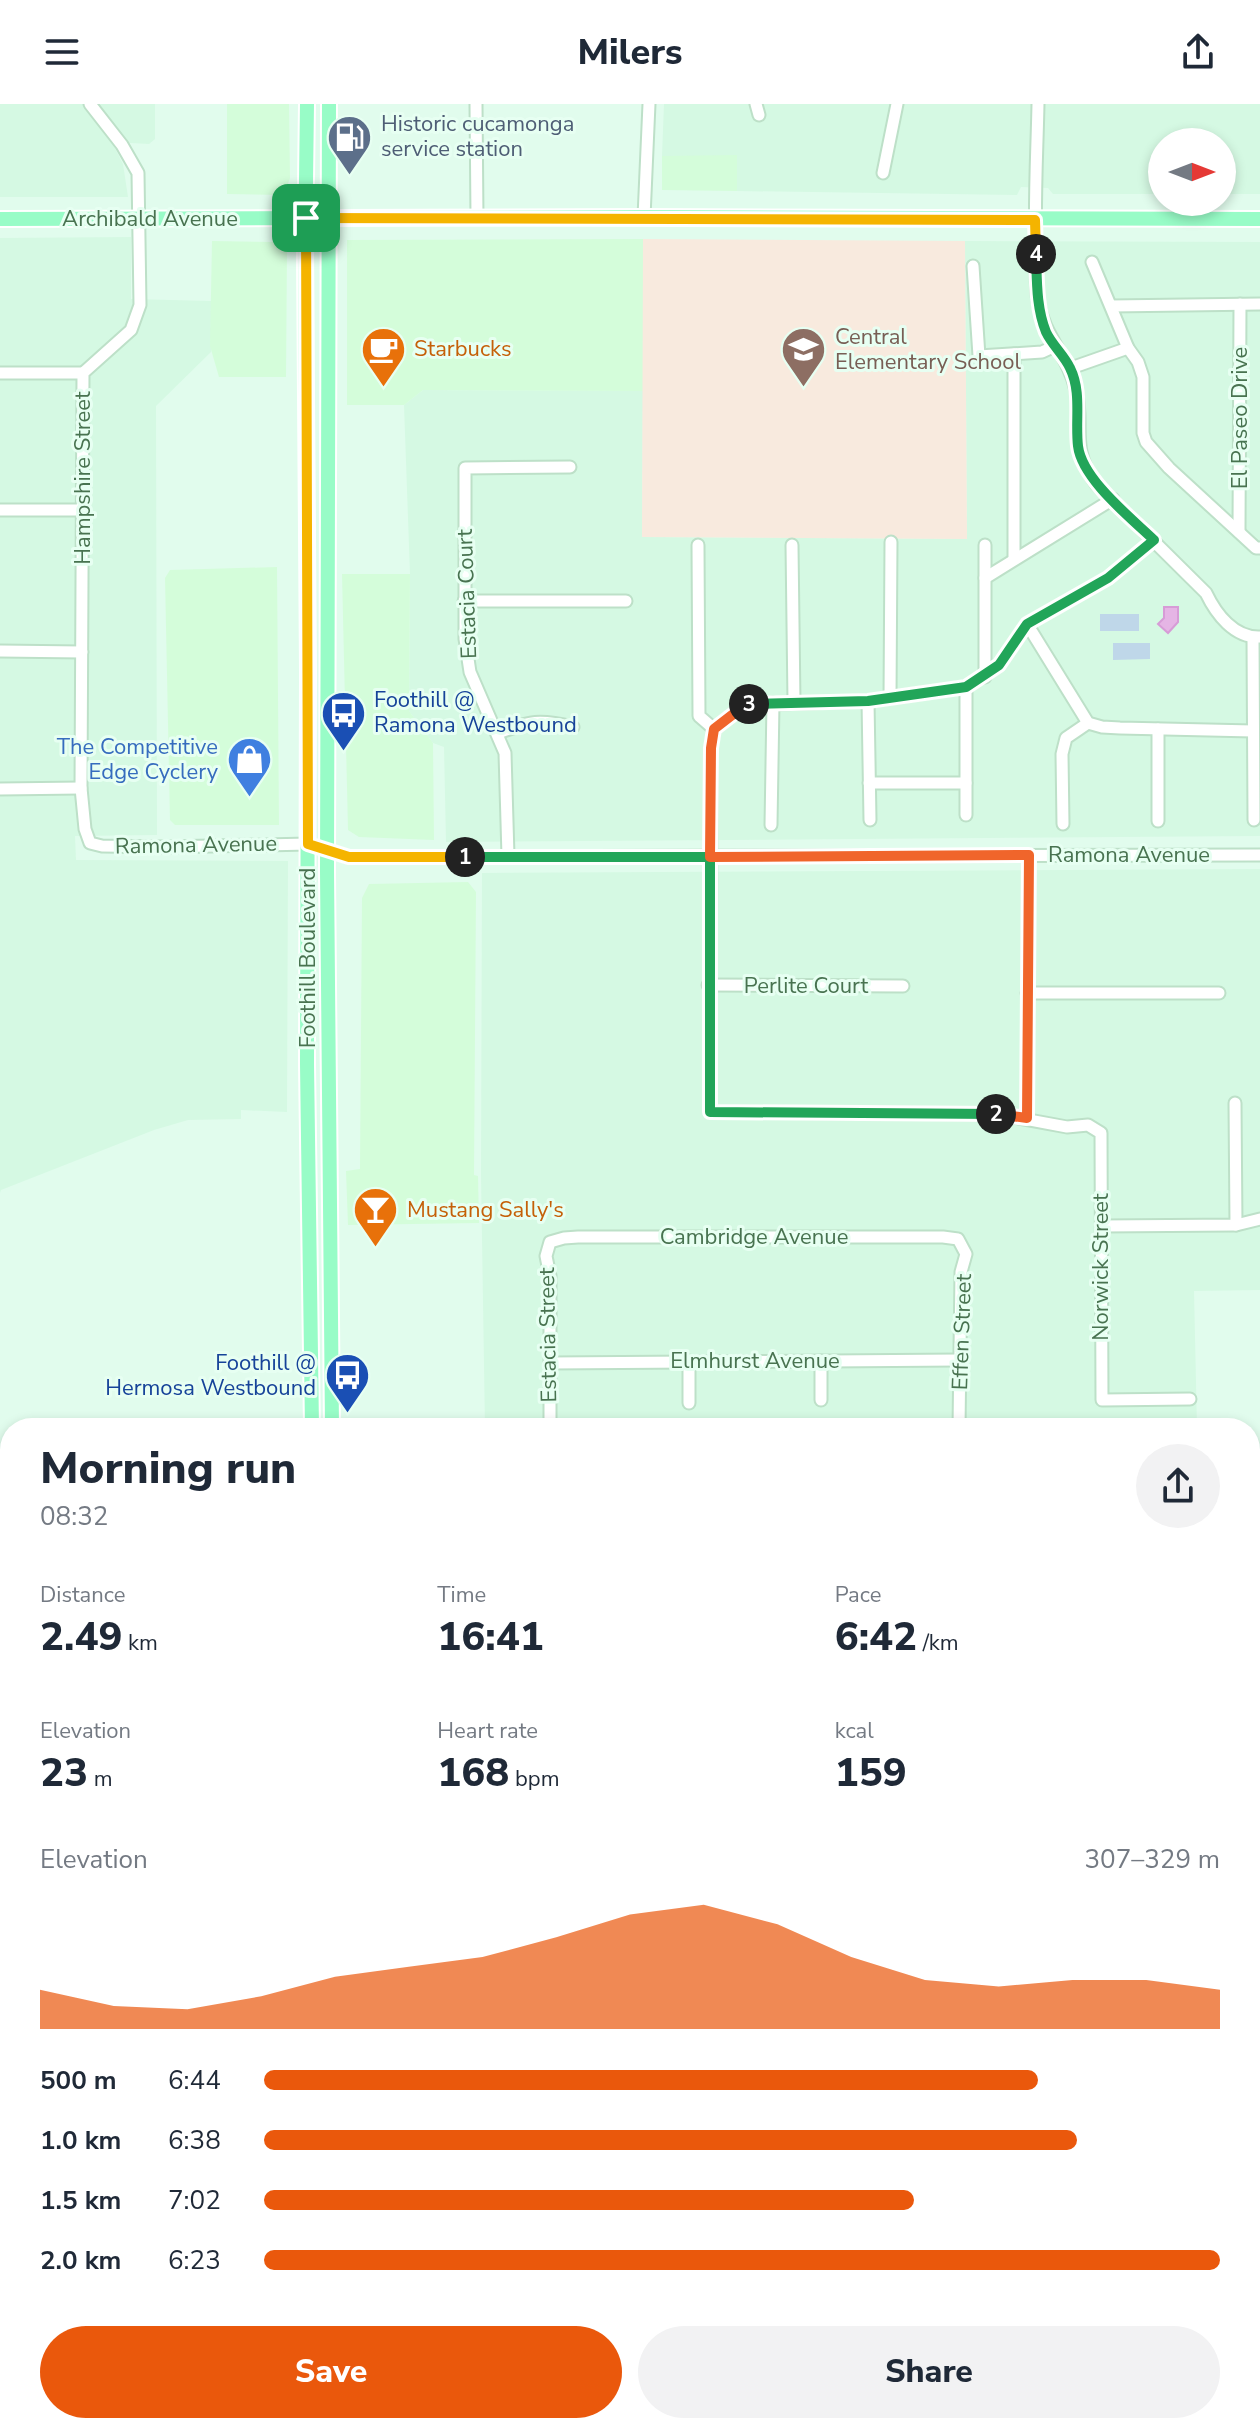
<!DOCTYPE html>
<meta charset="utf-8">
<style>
body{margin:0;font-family:"Nunito Sans",sans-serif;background:#f2f2f3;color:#1f2937;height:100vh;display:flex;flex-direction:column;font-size:30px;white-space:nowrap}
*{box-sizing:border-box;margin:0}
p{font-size:26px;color:#747a83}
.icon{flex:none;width:44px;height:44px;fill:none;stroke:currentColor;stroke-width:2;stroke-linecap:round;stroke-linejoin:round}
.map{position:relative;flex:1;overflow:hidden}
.panel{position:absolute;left:0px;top:1314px;width:1260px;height:1016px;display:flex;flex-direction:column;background:#fff;border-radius:32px 32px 0 0;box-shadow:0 4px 12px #0003}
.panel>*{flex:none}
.needle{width:52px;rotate:90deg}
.buttons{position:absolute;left:1148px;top:24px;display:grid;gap:16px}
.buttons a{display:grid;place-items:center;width:88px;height:88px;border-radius:50%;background:#fff;box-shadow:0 4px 12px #0003;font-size:40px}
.pin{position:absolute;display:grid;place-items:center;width:68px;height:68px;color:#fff;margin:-34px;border-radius:16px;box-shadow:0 4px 12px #0006}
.km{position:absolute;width:40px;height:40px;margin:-20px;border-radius:50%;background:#222;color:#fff;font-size:22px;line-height:40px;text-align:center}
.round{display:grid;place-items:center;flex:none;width:84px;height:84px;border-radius:42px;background:#f2f2f3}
.head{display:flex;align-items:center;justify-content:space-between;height:136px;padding:0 40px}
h1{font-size:44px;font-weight:800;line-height:60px}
.metrics{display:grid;grid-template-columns:repeat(3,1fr);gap:12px;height:136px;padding:8px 40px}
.metrics div{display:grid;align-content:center}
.metrics b{font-size:40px;font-weight:800}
.metrics small{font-size:22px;font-weight:400}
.metrics p{font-size:22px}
.chart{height:224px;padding:16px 40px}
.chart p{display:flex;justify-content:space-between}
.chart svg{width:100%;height:144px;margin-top:8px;fill:#ea580c;opacity:.7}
.cta{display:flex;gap:16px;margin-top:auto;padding:16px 40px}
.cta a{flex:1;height:92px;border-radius:48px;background:#ea580c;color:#fff;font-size:32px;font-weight:800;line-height:92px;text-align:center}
.cta a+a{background:#f2f2f3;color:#1f2937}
ul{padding:0 40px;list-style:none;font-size:26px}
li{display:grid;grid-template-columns:128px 96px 1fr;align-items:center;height:60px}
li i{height:20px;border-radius:10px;background:#ea580c}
header{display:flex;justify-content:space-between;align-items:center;height:104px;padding:0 40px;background:#fff;font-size:36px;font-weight:800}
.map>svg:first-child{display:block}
.residential{fill:#d5f9e3}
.commercial{fill:#d4fdda}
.education{fill:#f8eade}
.green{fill:#bfd7e9}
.water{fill:#e5b5e5;stroke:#d79cd7;stroke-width:2}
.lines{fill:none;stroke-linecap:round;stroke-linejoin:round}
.stream{stroke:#d79cd7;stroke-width:3}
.minor-casing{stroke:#bde0c8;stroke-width:15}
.major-casing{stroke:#fff;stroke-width:18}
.minor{stroke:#fff;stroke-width:11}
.major{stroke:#98fcc7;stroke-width:14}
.split-1-casing{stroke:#fff;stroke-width:16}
.split-2-casing{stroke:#fff;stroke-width:16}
.split-3-casing{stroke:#fff;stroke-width:16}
.split-4-casing{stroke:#fff;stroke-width:16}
.split-5-casing{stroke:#fff;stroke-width:16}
.split-1{stroke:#f5b400;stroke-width:10}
.split-2{stroke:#22a559;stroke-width:10}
.split-3{stroke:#f0652b;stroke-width:10}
.split-4{stroke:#22a559;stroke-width:10}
.split-5{stroke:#f5b400;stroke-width:10}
.labels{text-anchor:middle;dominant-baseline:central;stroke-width:6;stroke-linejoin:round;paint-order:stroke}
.service-label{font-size:22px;fill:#4e5e75;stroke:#e7fff2;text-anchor:start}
.street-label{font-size:22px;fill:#487350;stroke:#e7fff2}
.education-label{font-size:22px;fill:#785e54;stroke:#e7fff2;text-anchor:start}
.food-label{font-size:22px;fill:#c56008;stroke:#e7fff2;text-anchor:start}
.transit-label{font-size:22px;fill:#164399;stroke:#e7fff2;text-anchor:start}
.shop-label{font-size:22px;fill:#366cbe;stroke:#e7fff2;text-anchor:end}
</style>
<header><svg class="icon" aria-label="menu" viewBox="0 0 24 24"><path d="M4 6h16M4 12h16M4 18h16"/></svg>Milers<svg class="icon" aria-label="share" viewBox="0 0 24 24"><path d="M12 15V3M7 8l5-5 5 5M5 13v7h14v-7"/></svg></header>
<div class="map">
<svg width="1260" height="2330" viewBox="0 0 1260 2330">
<rect width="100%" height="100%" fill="#e1fced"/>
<!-- residential -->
<g class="residential">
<path d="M0,0h155v35l-6,5 -37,-2 11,22 5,33h-128z"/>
<path d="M664,0h596v90h-38v-52h-60v52h-109l-5,-6 -27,-1 -4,8 -280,-4v-35h-75z"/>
<path d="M131,133v62l80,2v51l-55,54 1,429 -82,1 1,24 212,1 -1,251 -46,-2v9l-53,1 -34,10 -153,60 -1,3v-955z"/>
<path d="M965,137l295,1v594l-814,6 -2,-95 -11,-4 -24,-32 1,-137 -6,-169 19,-15 220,1 -1,146 325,2z"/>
<path d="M1260,765v421l-66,1 3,137h-712l-4,-253 1,-302z"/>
<rect x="1250" y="1406" width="10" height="585"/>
<rect x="0" y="1410" width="10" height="373"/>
<path d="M0,2130l10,3v187h174v10h-184z"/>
</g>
<!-- commercial -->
<g class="commercial">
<path d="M227,0h62l1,74 -6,17 -57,-1z"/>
<path d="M737,51v36l-75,-1v-34z"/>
<path d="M643,135v152l-220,-1 -19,15h-57v-165z"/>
<path d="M212,137l64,1 11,10 -1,125h-67l-9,-31z"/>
<path d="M277,463l2,258h-104l-5,-5 -5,-242 5,-8z"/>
<path d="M342,470h68l-1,137 24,32 1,97 -75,-3 -11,-7z"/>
<path d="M468,778l8,10 -2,283 4,1 1,47 -131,2 -2,-54 14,-2 2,-271 7,-14z"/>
<path d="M1250,2118h10v212h-182v-10h172z"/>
<path d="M184,2320h87l-1,10h-86z"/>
</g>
<!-- education -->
<path class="education" d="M643,135l322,2 2,298 -325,-2z"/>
<!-- green -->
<g class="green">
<rect x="1100" y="510" width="39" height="17"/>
<path d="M1113,539h37v16l-37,1z"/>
</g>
<!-- water -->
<path class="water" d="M1164,503h14v15l-10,11 -10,-9 6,-6z"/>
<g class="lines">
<!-- stream -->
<g class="stream">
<path d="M0,2100l10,3"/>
<path d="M576,2320l34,10"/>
</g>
<defs>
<g id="minor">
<path d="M90,0l32,41 16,28 2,132 -9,25 -48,43 -2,415 4,41 5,14 12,3 63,1 143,-3 41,13 911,-2"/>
<path d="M476,0l1,113"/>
<path d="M756,0l3,11"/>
<path d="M1038,0c-1,49 -4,98 -2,148 1,16 -1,33 2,49 6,36 30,54 38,89 9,38 -7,56 20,94l110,109c10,21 28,45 54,44"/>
<path d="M883,69l14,-69"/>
<path d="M644,113l5,-113"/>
<path d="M1092,158l36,86 10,14 5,15v56l3,9 23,26 87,80h4"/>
<path d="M973,162l6,90 63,-4 13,-6"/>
<path d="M1111,202l149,-2"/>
<path d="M1014,250v205"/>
<path d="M1071,264l57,-20"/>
<path d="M0,269h83"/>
<path d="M0,406h83"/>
<path d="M1239,428l1,-228"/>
<path d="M698,441l1,171 15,13"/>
<path d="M792,441l2,158"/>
<path d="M985,441v132"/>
<path d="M985,474l128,-79"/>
<path d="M464,497h162"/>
<path d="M1027,520l61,99 14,4 18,1 133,3"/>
<path d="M1253,534l1,182"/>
<path d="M0,547l82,1"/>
<path d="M966,583v128"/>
<path d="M890,594l1,-156"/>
<path d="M868,597l2,119"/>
<path d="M714,625l-3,19 -1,364 287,2 70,13 21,-2 13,8 1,267 88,-1"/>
<path d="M714,625l31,-24 123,-4 98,-14 33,-22 28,-41 81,-46 46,-38"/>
<path d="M1158,625v92"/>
<path d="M498,629c33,-12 41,-14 75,-6"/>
<path d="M869,679h97"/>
<path d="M0,685l81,-1"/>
<path d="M1063,720l-1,-70 4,-16 22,-15"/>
<path d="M771,721l2,-122"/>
<path d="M508,752l-3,-103 -35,-81 -5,-33v-171l105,-1"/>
<path d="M708,881l195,1"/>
<path d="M1027,889h192"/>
<path d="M1235,999l1,122"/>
<path d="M1027,1014l2,-263"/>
<path d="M1102,1122l134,-1 24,-6"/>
<path d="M821,1257v39"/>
<path d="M550,1259l409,-3"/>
<path d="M689,1299v-42"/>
<path d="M550,1324v-152l-4,-20 4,-14 14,-4 14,-1h365l15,2 8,15 -5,18 -2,156"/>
<path d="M1250,1382h10"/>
<path d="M0,1391h10"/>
<path d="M0,1597h10"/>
<path d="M0,1722h10"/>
<path d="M1250,2007h10"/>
</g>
<g id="major">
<path d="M307,0l-2,154 3,414 -1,392 5,364"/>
<path d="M329,0l-2,767 5,557"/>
<path d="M0,115l644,-2 616,2"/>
<path d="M291,2330l1,-10"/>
<path d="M316,2330v-10"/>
</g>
</defs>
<!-- minor casing -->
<use href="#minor" class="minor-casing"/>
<!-- major casing -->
<use href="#major" class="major-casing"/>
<!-- minor -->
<use href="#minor" class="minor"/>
<!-- major -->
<use href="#major" class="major"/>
</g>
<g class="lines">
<defs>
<path id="split-1" d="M306,114l2,626 41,13h116"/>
<path id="split-2" d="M465,753h245v255l286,2"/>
<path id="split-3" d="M749,600l-4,1 -31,24 -3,19 -1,109 319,-2 -2,263 -31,-4"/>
<path id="split-4" d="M749,600l119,-3 98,-14 33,-22 28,-41 81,-46 46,-38c-24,-23 -72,-61 -76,-94 -3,-26 4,-54 -8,-78 -6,-13 -18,-23 -24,-36 -10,-25 -9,-52 -10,-78"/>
<path id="split-5" d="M306,114l729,2 1,34"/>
</defs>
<!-- split-1 casing -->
<use href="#split-1" class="split-1-casing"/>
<!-- split-2 casing -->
<use href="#split-2" class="split-2-casing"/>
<!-- split-3 casing -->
<use href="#split-3" class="split-3-casing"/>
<!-- split-4 casing -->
<use href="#split-4" class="split-4-casing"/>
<!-- split-5 casing -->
<use href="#split-5" class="split-5-casing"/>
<!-- split-1 -->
<use href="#split-1" class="split-1"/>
<!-- split-2 -->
<use href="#split-2" class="split-2"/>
<!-- split-3 -->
<use href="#split-3" class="split-3"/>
<!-- split-4 -->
<use href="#split-4" class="split-4"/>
<!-- split-5 -->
<use href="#split-5" class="split-5"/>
</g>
<!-- icons -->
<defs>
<symbol id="fuel-pin" viewBox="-11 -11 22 30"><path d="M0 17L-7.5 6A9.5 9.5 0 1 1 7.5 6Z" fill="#5c6f8a" stroke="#e7fff2"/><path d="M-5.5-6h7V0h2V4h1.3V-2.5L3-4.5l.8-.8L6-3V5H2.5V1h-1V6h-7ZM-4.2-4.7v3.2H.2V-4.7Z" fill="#fff"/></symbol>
<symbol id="cafe-pin" viewBox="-11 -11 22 30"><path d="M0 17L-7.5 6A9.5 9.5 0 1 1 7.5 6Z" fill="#e8710a" stroke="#e7fff2"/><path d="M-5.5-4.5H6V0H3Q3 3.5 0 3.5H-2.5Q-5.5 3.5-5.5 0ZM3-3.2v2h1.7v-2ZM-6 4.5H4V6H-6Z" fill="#fff"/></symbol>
<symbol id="school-pin" viewBox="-11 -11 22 30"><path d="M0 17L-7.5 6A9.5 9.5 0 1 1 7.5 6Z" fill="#8d6e63" stroke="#e7fff2"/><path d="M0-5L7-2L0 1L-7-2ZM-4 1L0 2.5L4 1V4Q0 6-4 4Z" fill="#fff"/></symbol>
<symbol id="bus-pin" viewBox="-11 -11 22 30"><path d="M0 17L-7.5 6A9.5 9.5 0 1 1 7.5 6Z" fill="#1a4fb4" stroke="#e7fff2"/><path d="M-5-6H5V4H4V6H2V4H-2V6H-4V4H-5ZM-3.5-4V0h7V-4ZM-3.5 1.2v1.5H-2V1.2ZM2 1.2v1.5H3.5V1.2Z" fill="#fff"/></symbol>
<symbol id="shop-pin" viewBox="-11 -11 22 30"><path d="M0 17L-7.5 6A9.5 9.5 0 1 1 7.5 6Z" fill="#3f7fe0" stroke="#e7fff2"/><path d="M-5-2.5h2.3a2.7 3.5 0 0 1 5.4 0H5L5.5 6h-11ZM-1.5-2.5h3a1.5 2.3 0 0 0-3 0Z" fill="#fff"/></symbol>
<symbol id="bar-pin" viewBox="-11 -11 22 30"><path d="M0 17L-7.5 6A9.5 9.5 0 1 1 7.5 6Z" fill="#e8710a" stroke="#e7fff2"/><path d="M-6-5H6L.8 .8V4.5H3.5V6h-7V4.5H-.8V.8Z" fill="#fff"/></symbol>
</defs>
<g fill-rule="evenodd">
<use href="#fuel-pin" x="324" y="8" width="51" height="69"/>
<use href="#cafe-pin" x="358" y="220" width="51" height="69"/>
<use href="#school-pin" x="778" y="220" width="51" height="69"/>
<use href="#bus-pin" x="318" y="584" width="51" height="69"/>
<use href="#shop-pin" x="224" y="630" width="51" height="69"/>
<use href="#bar-pin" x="350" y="1080" width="51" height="69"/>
<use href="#bus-pin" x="322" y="1246" width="51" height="69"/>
</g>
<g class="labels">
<!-- service labels -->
<g class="service-label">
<text x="381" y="20">Historic cucamonga<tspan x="381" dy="25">service station</tspan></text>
</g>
<!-- street labels -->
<g class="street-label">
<text x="150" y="115">Archibald Avenue</text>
<text transform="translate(1240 314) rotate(-90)">El Paseo Drive</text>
<text transform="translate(83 374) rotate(-90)">Hampshire Street</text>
<text transform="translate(467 490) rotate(-92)">Estacia Court</text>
<text transform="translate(196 741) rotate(-1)">Ramona Avenue</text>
<text x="1129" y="751">Ramona Avenue</text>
<text transform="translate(308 854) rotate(-90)">Foothill Boulevard</text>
<text x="806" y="882">Perlite Court</text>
<text x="754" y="1133">Cambridge Avenue</text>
<text transform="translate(1101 1163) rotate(-90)">Norwick Street</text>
<text transform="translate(962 1228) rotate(-88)">Effen Street</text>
<text transform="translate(548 1231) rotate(-91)">Estacia Street</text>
<text x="755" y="1257">Elmhurst Avenue</text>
</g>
<!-- education labels -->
<g class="education-label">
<text x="835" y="233">Central<tspan x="835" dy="25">Elementary School</tspan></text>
</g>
<!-- food labels -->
<g class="food-label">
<text x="414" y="245">Starbucks</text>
<text x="407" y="1106">Mustang Sally's</text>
</g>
<!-- transit labels -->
<g class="transit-label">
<text x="374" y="596">Foothill @<tspan x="374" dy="25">Ramona Westbound</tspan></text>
<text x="316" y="1259" text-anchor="end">Foothill @<tspan x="316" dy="25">Hermosa Westbound</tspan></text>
</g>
<!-- shop labels -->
<g class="shop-label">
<text x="218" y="643">The Competitive<tspan x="218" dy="25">Edge Cyclery</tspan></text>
</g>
</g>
</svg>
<div class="buttons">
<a><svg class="needle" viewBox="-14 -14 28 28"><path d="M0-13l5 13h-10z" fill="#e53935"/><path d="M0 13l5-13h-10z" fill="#747a83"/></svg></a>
</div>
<div class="pin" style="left:306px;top:114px;background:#1e9e55"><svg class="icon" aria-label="arrive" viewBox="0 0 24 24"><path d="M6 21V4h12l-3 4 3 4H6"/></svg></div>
<b class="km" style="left:465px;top:753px">1</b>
<b class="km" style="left:996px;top:1010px">2</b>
<b class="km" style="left:749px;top:600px">3</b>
<b class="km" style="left:1036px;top:150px">4</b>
<section class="panel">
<div class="head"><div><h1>Morning run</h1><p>08:32</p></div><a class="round"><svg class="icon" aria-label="share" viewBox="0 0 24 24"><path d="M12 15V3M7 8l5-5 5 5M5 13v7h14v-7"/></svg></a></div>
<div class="metrics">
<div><p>Distance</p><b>2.49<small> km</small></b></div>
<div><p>Time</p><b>16:41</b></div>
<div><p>Pace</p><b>6:42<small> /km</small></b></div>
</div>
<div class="metrics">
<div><p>Elevation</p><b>23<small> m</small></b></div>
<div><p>Heart rate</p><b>168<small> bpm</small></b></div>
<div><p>kcal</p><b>159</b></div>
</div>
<div class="chart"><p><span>Elevation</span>307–329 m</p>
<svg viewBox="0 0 160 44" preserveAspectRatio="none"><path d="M0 44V32L10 37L20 38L30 34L40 28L50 25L60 22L70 16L80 9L90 6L100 12L110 22L120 29L130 31L140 29L150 29L160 32V44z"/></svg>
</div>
<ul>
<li><b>500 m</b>6:44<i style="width:81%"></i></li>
<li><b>1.0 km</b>6:38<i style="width:85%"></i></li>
<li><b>1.5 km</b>7:02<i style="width:68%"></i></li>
<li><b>2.0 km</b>6:23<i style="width:100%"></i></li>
</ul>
<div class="cta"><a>Save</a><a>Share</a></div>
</section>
</div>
